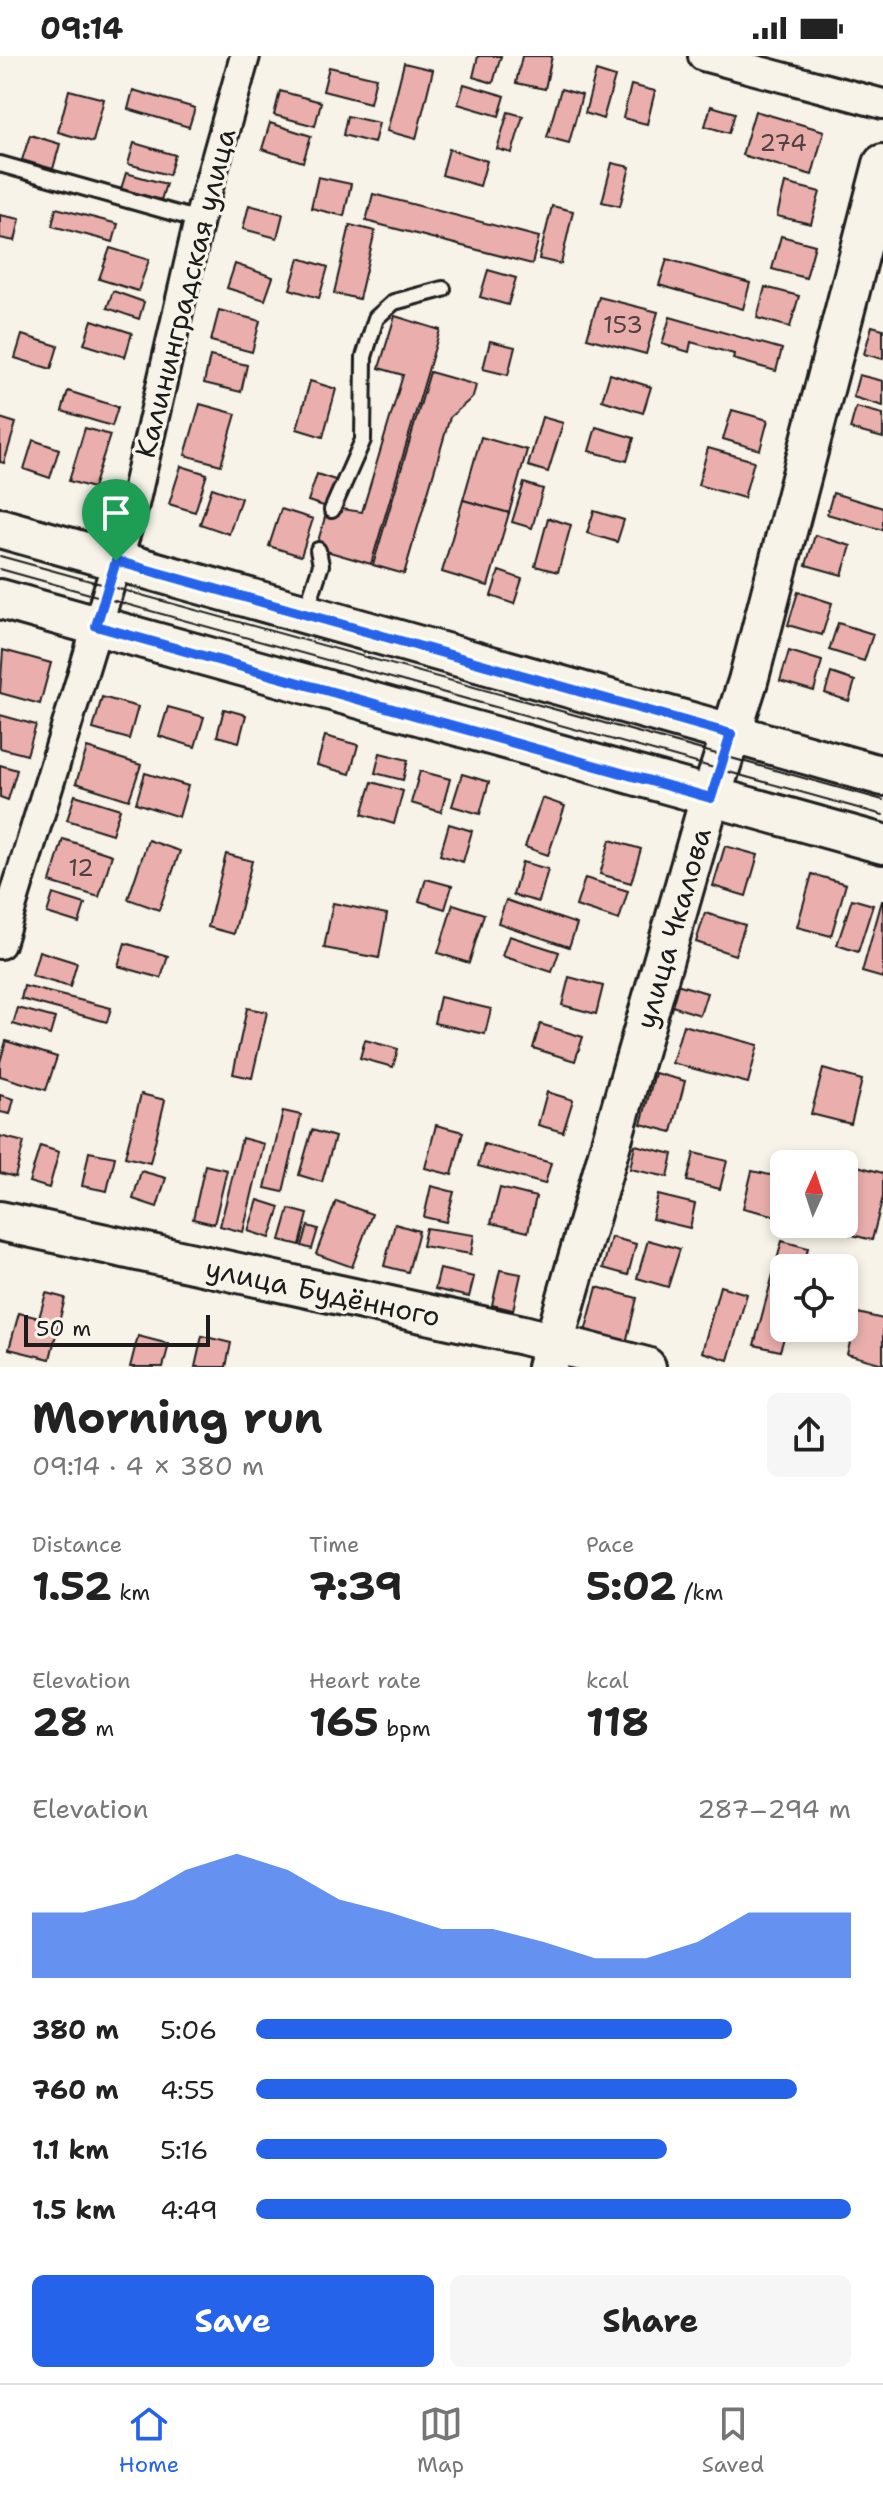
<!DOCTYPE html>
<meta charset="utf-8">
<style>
body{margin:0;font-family:"Shantell Sans",sans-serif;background:#f6f6f6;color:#222;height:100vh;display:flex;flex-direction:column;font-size:30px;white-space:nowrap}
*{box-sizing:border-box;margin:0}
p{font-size:26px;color:#767676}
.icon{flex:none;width:44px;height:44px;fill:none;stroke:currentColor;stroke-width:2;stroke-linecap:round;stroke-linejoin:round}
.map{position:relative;height:1311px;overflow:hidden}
.sheet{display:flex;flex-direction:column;background:#fff;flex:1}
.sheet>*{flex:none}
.needle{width:52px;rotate:3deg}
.buttons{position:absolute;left:770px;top:1094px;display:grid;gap:16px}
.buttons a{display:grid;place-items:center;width:88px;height:88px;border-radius:12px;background:#fff;box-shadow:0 4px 12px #0003;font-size:40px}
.scale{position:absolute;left:24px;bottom:20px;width:186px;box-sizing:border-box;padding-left:8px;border:4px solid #1c1c1c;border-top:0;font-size:22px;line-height:28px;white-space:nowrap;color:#1c1c1c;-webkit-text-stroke:6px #f7f3e8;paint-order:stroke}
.pin{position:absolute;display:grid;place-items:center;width:68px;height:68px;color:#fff;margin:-82px -34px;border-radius:50% 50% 50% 0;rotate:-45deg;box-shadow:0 0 8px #0007}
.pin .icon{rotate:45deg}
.round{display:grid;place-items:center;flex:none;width:84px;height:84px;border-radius:12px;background:#f6f6f6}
.headline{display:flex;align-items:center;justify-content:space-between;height:136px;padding:0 32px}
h1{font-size:44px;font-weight:700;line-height:60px}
.metrics{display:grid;grid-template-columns:repeat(3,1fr);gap:12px;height:136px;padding:8px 32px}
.metrics div{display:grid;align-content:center}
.metrics b{font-size:40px;font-weight:700}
.metrics small{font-size:22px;font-weight:400}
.metrics p{font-size:22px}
.chart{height:224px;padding:16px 32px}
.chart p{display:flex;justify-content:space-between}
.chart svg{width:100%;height:144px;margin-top:8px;fill:#2563eb;opacity:.7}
.button{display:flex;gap:16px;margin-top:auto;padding:16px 32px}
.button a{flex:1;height:92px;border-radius:12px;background:#2563eb;color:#fff;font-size:32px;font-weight:700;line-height:92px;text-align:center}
.button a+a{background:#f6f6f6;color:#222}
ul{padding:0 32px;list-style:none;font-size:26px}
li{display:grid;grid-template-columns:128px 96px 1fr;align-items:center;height:60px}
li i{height:20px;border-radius:10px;background:#2563eb}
.status{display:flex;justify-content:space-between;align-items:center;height:56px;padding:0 40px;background:#fff;direction:ltr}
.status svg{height:22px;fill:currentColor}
.tabs{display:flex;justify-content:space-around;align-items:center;height:112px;border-top:2px solid #e0e0e0;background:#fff;font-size:22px;color:#767676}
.tabs a{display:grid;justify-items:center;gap:4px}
.tabs .active{color:#2563eb}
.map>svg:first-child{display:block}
.building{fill:#eaafac;stroke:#1c1c1c;stroke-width:2}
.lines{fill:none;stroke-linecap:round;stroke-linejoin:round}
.lane-casing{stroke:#1c1c1c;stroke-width:20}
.street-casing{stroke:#1c1c1c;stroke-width:34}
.secondary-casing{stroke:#1c1c1c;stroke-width:44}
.lane{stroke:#f7f3e8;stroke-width:14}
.street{stroke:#f7f3e8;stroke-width:28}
.secondary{stroke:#f7f3e8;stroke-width:38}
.tram{stroke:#1c1c1c;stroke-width:2}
.route-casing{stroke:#fff;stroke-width:16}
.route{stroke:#2563eb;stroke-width:10}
.labels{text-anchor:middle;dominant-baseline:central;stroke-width:7;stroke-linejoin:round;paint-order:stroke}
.number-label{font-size:24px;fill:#504140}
.street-label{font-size:28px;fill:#1c1c1c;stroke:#f7f3e8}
</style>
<div class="status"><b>09:14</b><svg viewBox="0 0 49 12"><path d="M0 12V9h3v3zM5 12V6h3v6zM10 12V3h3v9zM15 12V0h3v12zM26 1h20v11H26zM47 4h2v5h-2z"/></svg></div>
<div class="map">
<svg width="883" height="1311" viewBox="0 0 883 1311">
<rect width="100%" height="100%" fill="#f7f3e8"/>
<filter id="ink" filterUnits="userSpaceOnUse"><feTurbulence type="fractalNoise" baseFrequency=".0125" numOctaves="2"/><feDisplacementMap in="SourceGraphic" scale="16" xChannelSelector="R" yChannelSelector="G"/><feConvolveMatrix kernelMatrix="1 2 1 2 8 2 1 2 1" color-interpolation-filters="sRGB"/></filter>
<g filter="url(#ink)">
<!-- building -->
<g class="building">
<path d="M478,0h23l-8,27 -20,-6z"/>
<path d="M522,0h30l-7,33 -29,-6z"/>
<path d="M404,7l29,7 -17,69 -29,-8z"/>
<path d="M329,11l47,11 -6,25 -47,-12z"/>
<path d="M596,15l19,6 -12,42 -18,-6z"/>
<path d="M464,28l41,12 -6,20 -41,-12z"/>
<path d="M631,29l24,6 -8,33 -24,-6z"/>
<path d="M561,33l21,6 -13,48 -22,-6z"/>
<path d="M69,34l35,9 -11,43 -35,-10z"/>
<path d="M133,34l62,18 -6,19 -61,-18z"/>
<path d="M280,35l41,11 -6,24 -41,-11z"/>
<path d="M711,50l24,7 -6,20 -24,-7z"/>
<path d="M755,55l69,20 -12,44 -70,-20z"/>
<path d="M508,56l15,4 -11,37 -15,-4z"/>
<path d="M347,60l32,7 -5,20 -31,-8z"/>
<path d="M270,67l41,13 -8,26 -41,-13z"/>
<path d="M30,79l30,9 -7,25 -31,-9z"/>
<path d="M134,87l41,12 -6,20 -41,-11z"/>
<path d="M449,93l38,12 -7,25 -38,-11z"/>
<path d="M612,107l18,4 -10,39 -18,-4z"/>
<path d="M126,117l40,11 -5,16 -40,-11z"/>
<path d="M318,121l33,7 -7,32 -33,-8z"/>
<path d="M785,127l35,9 -9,32 -34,-8z"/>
<path d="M373,138l166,43 -7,27 -166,-43z"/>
<path d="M249,149l34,9 -6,24 -34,-9z"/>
<path d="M552,150l21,5 -12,53 -22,-5z"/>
<path d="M56,152l62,16 -5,18 -61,-16z"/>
<path d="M0,159l20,4 -5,22 -15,-3z"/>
<path d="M350,169l25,6 -16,68 -25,-6z"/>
<path d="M781,180l34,9 -9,33 -34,-9z"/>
<path d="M110,192l39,12 -11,31 -39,-12z"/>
<path d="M299,202l29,9 -9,31 -29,-9z"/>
<path d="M667,203l83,24 -7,26 -84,-24z"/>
<path d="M235,208l38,13 -8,23 -38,-12z"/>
<path d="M488,214l28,8 -8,27 -28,-8z"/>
<path d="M765,231l34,9 -9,31 -33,-9z"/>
<path d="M113,235l31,11 -5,17 -32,-11z"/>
<path d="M599,241l59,15 -12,42 -59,-16z"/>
<path d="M219,254l41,11 -8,31 -41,-11z"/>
<path d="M395,260l45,14 -69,234 -55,-16 12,-41 34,5 41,-137 -24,-7z"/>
<path d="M670,261l112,32 -6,22 -43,-12 1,-5 -43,-12 -2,10 -27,-8z"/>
<path d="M92,264l40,13 -7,24 -41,-13z"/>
<path d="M872,270l11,3v30l-19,-5z"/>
<path d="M22,279l36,11 -7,23 -36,-11z"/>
<path d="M490,285l25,6 -7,28 -25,-6z"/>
<path d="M210,300l37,9 -6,27 -37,-9z"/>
<path d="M430,316l46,13 -3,12 -23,20 -46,157 -31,-9z"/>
<path d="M610,318l41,13 -8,26 -41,-13z"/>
<path d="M859,319l24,6v25l-30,-9z"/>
<path d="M310,325l26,8 -13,48 -26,-8z"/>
<path d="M68,335l50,16 -6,19 -50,-15z"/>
<path d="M200,348l36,10 -15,51 -36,-10z"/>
<path d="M856,351l27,7v24l-33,-9z"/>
<path d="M732,354l36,10 -8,30 -37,-11z"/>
<path d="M542,361l21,6 -15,49 -20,-6z"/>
<path d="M0,362l16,5 -12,40 -4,-1z"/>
<path d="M596,371l38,11 -7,23 -38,-10z"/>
<path d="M85,372l25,7 -17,53 -24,-7z"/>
<path d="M481,381l46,13 -18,63 -46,-13z"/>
<path d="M33,384l26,9 -9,29 -26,-9z"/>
<path d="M708,392l46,13 -10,37 -46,-13z"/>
<path d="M181,410l26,8 -12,38 -26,-8z"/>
<path d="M317,418l21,7 -8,27 -22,-7z"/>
<path d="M524,427l19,6 -11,39 -20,-6z"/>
<path d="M212,432l29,10 -12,36 -29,-10z"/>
<path d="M833,437l50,15v22l-56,-16z"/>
<path d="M463,444l46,13 -21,73 -46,-14z"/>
<path d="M281,453l32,10 -12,37 -32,-10z"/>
<path d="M594,455l30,9 -7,22 -30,-9z"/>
<path d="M548,462l23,7 -13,47 -23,-6z"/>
<path d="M815,479l36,11 -9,29 -36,-10z"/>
<path d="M499,515l23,8 -8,25 -23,-8z"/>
<path d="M798,536l34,11 -10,32 -34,-10z"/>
<path d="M838,567l35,11 -9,27 -35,-11z"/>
<path d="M3,594l48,13 -11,41 -40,-11z"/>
<path d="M789,595l33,10 -8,30 -34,-10z"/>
<path d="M831,617l24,8 -6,20 -24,-8z"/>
<path d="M102,641l36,10 -9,32 -36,-10z"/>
<path d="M168,651l36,10 -9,30 -36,-11z"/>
<path d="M224,653l22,6 -7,27 -22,-6z"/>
<path d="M0,659l36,10 -9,30 -27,-7z"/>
<path d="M325,680l33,9 -8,29 -33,-9z"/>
<path d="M87,692l54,17 -12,35 -53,-17z"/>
<path d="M380,697l28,7 -5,20 -28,-7z"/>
<path d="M0,709l17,5 -9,30 -8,-3z"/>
<path d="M420,715l30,8 -9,33 -30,-9z"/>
<path d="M145,717l43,13 -9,31 -43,-14z"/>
<path d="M462,718l27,8 -9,32 -28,-8z"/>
<path d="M372,726l31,9 -9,33 -32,-10z"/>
<path d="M75,739l45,14 -8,25 -45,-14z"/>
<path d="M542,742l23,8 -17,49 -23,-8z"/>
<path d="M449,768l23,7 -9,31 -23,-7z"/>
<path d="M63,783l49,16 -13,42 -49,-15z"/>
<path d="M148,784l32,11 -21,59 -31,-11z"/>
<path d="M610,784l31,9 -10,34 -31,-9z"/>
<path d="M725,790l33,9 -12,41 -33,-10z"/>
<path d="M226,798l26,7 -18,73 -26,-7z"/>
<path d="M522,806l26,7 -9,33 -26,-7z"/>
<path d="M812,818l34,10 -15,52 -34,-9z"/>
<path d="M585,822l43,13 -9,29 -43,-14z"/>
<path d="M426,823l26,7 -7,23 -26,-8z"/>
<path d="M53,838l32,10 -6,19 -32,-10z"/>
<path d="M852,843l21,6 -15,47 -21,-7z"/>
<path d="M506,844l71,24 -8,23 -71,-24z"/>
<path d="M882,845h1v77l-21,-6z"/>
<path d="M333,847l54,11 -8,44 -55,-10z"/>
<path d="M453,848l31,10 -15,49 -31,-10z"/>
<path d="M705,857l40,12 -10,30 -39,-13z"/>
<path d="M509,880l50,16 -7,20 -50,-16z"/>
<path d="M125,887l43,13 -7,22 -43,-12z"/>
<path d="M39,895l38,12 -7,24 -38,-11z"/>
<path d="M569,921l34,9 -7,28 -34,-9z"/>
<path d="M673,927l34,10 -7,22 -34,-11z"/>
<path d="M24,930l87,22 -4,14 -86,-23z"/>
<path d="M440,941l51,12 -6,25 -51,-11z"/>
<path d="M18,952l37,10 -5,17 -37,-11z"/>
<path d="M247,952l20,4 -15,66 -19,-4z"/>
<path d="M540,968l43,13 -8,24 -42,-13z"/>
<path d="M683,969l75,20 -10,38 -76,-20z"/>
<path d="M365,984l33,9 -5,18 -33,-9z"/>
<path d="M6,985l51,16 -11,33 -46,-14v-14z"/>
<path d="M823,1013l39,11 -11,44 -40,-10z"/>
<path d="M655,1017l30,8 -13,51 -31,-8z"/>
<path d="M547,1036l26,8 -10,32 -25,-7z"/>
<path d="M141,1038l24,6 -15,63 -25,-6z"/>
<path d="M0,1039l14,4 -4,15 -10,-2z"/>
<path d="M283,1055l18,4 -18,77 -18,-4z"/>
<path d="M436,1069l27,7 -11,43 -27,-7z"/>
<path d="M312,1074l23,7 -13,45 -23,-7z"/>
<path d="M0,1080l24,6 -9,35 -15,-4z"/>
<path d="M242,1082l22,6 -21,88 -23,-6z"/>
<path d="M484,1088l67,19 -6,21 -67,-18z"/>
<path d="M635,1089l38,9 -5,23 -38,-8z"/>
<path d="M40,1090l19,6 -10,36 -20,-6z"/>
<path d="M89,1096l26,5 -8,34 -25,-5z"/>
<path d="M694,1097l33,8 -7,28 -33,-8z"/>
<path d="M843,1106l40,11v24l-11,43 -47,-12 1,-4h18z"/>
<path d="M205,1109l22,5 -13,54 -21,-5z"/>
<path d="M141,1115l25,7 -9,29 -24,-8z"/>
<path d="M752,1115l32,7 -3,39 -38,-9z"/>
<path d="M431,1130l23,6 -8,30 -22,-5z"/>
<path d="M500,1132l36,9 -8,35 -37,-9z"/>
<path d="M658,1139l37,9 -5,24 -38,-9z"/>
<path d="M258,1144l22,7 -10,31 -22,-7z"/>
<path d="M336,1145l36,13 -20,53 -36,-13z"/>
<path d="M289,1153l19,5 -8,31 -20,-5z"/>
<path d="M395,1168l24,7 -11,41 -24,-6z"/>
<path d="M308,1170l10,3 -6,20 -10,-3z"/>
<path d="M426,1172l48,7 -3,19 -49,-8z"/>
<path d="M611,1181l25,7 -8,31 -25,-7z"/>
<path d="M648,1184l32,9 -12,38 -31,-9z"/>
<path d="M782,1185l26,7 -5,20h-19v60h3l-7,23 -26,-6z"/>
<path d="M440,1213l34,8 -5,20 -34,-8z"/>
<path d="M500,1214l21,4 -8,36 -21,-5z"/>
<path d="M720,1230l27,8 -19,66 -26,-8z"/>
<path d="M597,1231l40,11 -11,45 -41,-11z"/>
<path d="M46,1237l19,5 -15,61 -41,-10 10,-36 20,5z"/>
<path d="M858,1257l25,6v45l-36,-10z"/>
<path d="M138,1280l31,8 -6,23h-33z"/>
<path d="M202,1280l29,7 -5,24h-31z"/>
</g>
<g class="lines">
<defs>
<g id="lane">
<path d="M0,108l199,56"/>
<path d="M332,454l31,-70 1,-83 12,-39 18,-16 49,-13"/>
<path d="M306,555l15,-46 -3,-15"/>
</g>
<g id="street">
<path d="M703,0l180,48"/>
<path d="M0,888l133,-435 66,-289 46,-164"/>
</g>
<g id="secondary">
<path d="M0,472l883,248"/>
<path d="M0,543l883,245"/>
<path d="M0,1165l523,114 123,32"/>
<path d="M547,1311l158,-552 43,-134 135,-517"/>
</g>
</defs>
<!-- lane casing -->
<use href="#lane" class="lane-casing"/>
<!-- street casing -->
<use href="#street" class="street-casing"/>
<!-- secondary casing -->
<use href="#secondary" class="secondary-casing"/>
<!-- lane -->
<use href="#lane" class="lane"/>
<!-- street -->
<use href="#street" class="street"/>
<!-- secondary -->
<use href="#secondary" class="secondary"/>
<!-- tram -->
<g class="tram">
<path d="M0,500l883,244"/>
<path d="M0,513l883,246"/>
</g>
</g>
</g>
<g class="lines" filter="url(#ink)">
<defs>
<path id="route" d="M116,505l615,173 -20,64 -615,-172z"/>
</defs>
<!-- route casing -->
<use href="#route" class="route-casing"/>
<!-- route -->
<use href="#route" class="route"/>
</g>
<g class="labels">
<!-- number labels -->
<g class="number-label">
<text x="783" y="87">274</text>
<text x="623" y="269">153</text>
<text x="81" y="812">12</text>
</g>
<!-- street labels -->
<g class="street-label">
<text transform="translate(185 237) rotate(-76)">Калининградская улица</text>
<text transform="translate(673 872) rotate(-74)">улица Чкалова</text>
<text transform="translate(323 1236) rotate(12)">улица Будённого</text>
</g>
</g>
</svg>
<div class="buttons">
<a><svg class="needle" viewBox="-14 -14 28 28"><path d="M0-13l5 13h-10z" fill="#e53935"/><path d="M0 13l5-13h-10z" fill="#767676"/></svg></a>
<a><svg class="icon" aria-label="locate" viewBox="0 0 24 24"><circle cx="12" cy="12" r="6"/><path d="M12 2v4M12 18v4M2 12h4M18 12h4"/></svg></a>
</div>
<div class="scale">50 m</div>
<div class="pin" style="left:116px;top:505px;background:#1e9e55"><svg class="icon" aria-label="arrive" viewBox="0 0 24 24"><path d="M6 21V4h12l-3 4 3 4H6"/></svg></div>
</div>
<section class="sheet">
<div class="headline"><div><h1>Morning run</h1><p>09:14 · 4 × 380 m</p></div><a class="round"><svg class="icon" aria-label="share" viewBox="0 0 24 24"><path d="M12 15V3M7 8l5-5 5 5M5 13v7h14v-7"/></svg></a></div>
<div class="metrics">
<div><p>Distance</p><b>1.52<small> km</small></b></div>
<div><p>Time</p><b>7:39</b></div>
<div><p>Pace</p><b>5:02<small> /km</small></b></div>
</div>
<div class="metrics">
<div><p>Elevation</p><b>28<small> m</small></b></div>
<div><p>Heart rate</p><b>165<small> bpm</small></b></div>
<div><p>kcal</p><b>118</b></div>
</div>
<div class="chart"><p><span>Elevation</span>287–294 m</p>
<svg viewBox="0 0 160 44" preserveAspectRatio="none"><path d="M0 44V24L10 24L20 20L30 11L40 6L50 11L60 20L70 24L80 29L90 29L100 33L110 38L120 38L130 33L140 24L150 24L160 24V44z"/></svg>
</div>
<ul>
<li><b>380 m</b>5:06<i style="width:80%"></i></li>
<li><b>760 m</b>4:55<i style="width:91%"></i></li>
<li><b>1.1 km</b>5:16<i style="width:69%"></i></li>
<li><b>1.5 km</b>4:49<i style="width:100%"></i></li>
</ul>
<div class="button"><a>Save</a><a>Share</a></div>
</section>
<nav class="tabs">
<a class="active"><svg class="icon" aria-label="home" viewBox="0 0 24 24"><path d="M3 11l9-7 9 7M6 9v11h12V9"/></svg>Home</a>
<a><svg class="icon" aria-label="map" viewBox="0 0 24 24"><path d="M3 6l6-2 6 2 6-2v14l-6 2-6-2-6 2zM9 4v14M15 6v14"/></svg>Map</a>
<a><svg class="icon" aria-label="saved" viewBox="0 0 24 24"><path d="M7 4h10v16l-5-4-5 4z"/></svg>Saved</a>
</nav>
